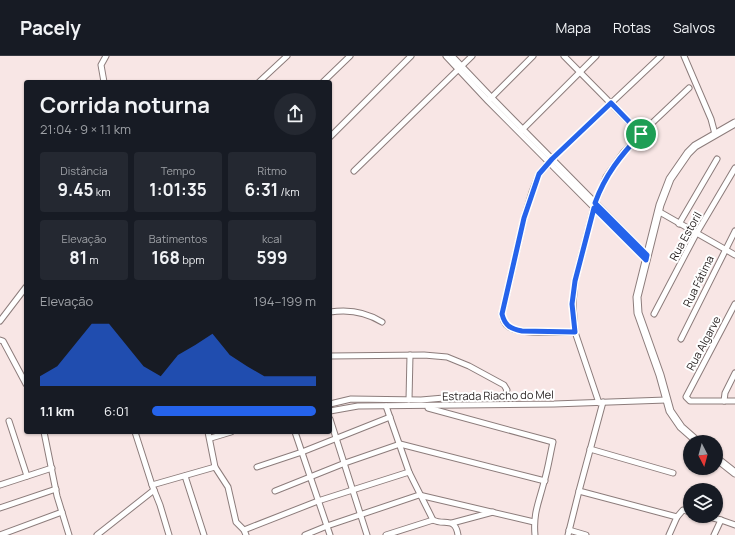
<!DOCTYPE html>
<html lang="pt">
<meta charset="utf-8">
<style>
body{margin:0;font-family:Manrope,sans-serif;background:#242831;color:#f1f3f6;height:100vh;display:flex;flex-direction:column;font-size:15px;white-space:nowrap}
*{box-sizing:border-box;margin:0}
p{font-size:13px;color:#9ea1a6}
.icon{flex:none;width:22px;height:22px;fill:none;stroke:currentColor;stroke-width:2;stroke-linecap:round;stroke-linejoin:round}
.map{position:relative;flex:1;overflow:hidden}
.sheet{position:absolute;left:24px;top:24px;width:308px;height:354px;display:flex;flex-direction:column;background:#171b24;border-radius:4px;box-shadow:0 1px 3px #0004}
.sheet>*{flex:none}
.needle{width:26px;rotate:174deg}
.buttons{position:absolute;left:683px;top:379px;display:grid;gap:8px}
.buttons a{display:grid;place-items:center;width:40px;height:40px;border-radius:50%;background:#171b24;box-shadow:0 1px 3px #0004;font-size:20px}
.pin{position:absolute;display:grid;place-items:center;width:34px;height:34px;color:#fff;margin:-17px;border:2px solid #fff;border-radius:50%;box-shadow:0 1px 4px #0007}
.round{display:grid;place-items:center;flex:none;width:42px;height:42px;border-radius:21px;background:#242831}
.headline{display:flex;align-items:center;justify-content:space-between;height:68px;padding:0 16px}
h1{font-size:22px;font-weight:700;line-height:30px}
.metrics{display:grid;grid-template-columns:repeat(3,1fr);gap:6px;height:68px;padding:4px 16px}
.metrics div{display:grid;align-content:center;border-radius:4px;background:#242831;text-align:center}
.metrics b{font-size:17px;font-weight:700}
.metrics small{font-size:11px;font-weight:400}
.metrics p{font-size:11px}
.chart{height:112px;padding:8px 16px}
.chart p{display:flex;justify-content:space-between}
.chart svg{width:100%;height:72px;margin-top:4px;fill:#2563eb;opacity:.7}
ul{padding:0 16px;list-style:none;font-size:13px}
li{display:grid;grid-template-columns:64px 48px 1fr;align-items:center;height:30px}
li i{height:10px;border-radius:5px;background:#2563eb}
header{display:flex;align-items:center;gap:24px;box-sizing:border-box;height:56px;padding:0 20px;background:#171b24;border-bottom:1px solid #363941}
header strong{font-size:19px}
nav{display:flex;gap:22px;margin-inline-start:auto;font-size:14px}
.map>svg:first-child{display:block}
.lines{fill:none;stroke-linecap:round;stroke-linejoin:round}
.street-casing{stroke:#8c7c7b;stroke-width:7}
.secondary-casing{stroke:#8c7c7b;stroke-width:9}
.street{stroke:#fff;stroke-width:5}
.secondary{stroke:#fff;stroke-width:7}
.route-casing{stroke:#fff;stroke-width:8}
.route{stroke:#2563eb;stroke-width:5}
.labels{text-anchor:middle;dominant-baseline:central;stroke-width:4;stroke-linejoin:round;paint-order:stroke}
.street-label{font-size:11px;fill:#231d1c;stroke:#fff}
</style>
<header>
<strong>Pacely</strong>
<nav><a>Mapa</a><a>Rotas</a><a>Salvos</a></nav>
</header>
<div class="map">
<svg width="735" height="479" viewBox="0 0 735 479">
<rect width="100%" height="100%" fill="#f8e6e5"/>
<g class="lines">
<defs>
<g id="street">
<path d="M446,0l42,45 158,159"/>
<path d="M452,0l40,42 155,157"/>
<path d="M564,0l77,78"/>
<path d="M684,0l27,63 4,15"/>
<path d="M104,26l-3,-17 5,-9"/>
<path d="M259,26l28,-26"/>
<path d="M323,26l27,-26"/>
<path d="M490,43l43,-43"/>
<path d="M520,76l76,-76"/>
<path d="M330,81l81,-81"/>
<path d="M354,115l118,-115"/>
<path d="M658,155l77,44"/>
<path d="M679,168l38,-65"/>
<path d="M735,248l-49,93 4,4h45"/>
<path d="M330,256c19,-3 36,0 52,10"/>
<path d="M654,258l42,-80 39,-66"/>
<path d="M0,265l26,-34"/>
<path d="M575,276c-15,0 -55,3 -66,-5 -5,-3 -6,-8 -7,-13l22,-96 8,-26 7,-18 13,-15 109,-103"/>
<path d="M681,283l54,-108"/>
<path d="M0,284l3,1 23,43"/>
<path d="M330,300l94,-1 23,2 22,9 35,19 3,5 -2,5 -6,3 -11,1 -44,-1 -23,2 -70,-1 -21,5"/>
<path d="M409,344l1,-45"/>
<path d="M724,345l1,-8 10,-20"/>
<path d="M603,346l-24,89 98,26"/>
<path d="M599,347l-24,-71 -2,-28 2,-23 20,-78 11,-26 17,-24 27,-28 39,-37"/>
<path d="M386,350l23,66 24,48c11,6 22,-4 25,15"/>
<path d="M428,352l125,34c-3,13 -5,27 -9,40 -5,20 -11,31 -9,53"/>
<path d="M330,355l28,-5 196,-2 112,-4"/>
<path d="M330,363l37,116"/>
<path d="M9,365l18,55"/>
<path d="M44,376l13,64 12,39"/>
<path d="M135,376l17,53 8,20 9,30"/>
<path d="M208,376l7,35 13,20 8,35 8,8 2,5"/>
<path d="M295,376l35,103"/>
<path d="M211,382l20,-6"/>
<path d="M590,393l83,24"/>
<path d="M257,411l45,-15 88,-35"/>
<path d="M185,420l19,59"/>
<path d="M0,429l52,-17"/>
<path d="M152,429l63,-18"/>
<path d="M275,435l70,-28 55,-19 145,37"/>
<path d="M0,452l56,-19"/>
<path d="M705,460l16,4"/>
<path d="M452,467l41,-11"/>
<path d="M244,474l74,-29 91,-29"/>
<path d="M569,474l17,5"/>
<path d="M0,479l62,-23"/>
<path d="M97,479l57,-45"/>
<path d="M305,479l22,-9 92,-31 115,27"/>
<path d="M386,479l47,-15"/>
<path d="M568,479l11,-44"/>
<path d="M669,479l8,-18 6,-7 7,2"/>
<path d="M714,479l7,-15 14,5"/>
</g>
<g id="secondary">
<path d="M698,386l-17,-15 -11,-16 -10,-36 -22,-62 -1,-16 23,-92 10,-26 18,-26 7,-7 40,-23"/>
<path d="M716,402l19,15"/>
</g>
</defs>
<!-- street casing -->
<use href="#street" class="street-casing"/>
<!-- secondary casing -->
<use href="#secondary" class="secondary-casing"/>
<!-- street -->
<use href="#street" class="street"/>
<!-- secondary -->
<use href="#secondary" class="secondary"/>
</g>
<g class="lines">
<defs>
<path id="route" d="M611,47l30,31c-20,21 -36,41 -46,69l52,52 -1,5 -52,-52 -19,73 -3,23 3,28 -53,-1c-11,-2 -17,-5 -20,-17l22,-96 15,-44 13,-15z"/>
</defs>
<!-- route casing -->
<use href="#route" class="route-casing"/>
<!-- route -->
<use href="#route" class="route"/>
</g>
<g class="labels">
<!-- street labels -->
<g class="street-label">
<text transform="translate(685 180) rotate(-61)">Rua Estoril</text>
<text transform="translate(698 225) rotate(-64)">Rua Fátima</text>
<text transform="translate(703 287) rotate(-62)">Rua Algarve</text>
<text transform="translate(498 339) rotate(-1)">Estrada Riacho do Mel</text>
</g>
</g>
</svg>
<div class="buttons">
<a><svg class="needle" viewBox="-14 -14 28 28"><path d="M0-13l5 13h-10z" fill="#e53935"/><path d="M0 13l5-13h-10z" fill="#9ea1a6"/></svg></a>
<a><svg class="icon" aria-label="layers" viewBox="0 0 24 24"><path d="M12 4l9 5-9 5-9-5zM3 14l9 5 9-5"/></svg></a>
</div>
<div class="pin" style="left:641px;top:78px;background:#1e9e55"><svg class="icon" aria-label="arrive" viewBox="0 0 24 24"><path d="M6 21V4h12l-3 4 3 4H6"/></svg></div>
<section class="sheet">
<div class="headline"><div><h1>Corrida noturna</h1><p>21:04 · 9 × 1.1 km</p></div><a class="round"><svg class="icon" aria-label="share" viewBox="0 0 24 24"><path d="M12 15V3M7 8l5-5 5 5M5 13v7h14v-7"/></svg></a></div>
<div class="metrics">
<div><p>Distância</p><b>9.45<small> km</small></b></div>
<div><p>Tempo</p><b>1:01:35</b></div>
<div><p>Ritmo</p><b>6:31<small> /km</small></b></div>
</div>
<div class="metrics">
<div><p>Elevação</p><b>81<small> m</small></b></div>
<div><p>Batimentos</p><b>168<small> bpm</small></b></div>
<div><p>kcal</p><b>599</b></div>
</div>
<div class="chart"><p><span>Elevação</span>194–199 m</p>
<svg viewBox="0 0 160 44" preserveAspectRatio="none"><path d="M0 44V38L10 32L20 19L30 6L40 6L50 19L60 32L70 38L80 25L90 19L100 12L110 25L120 32L130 38L140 38L150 38L160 38V44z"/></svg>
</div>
<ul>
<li><b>1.1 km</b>6:01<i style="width:100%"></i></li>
</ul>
</section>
</div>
